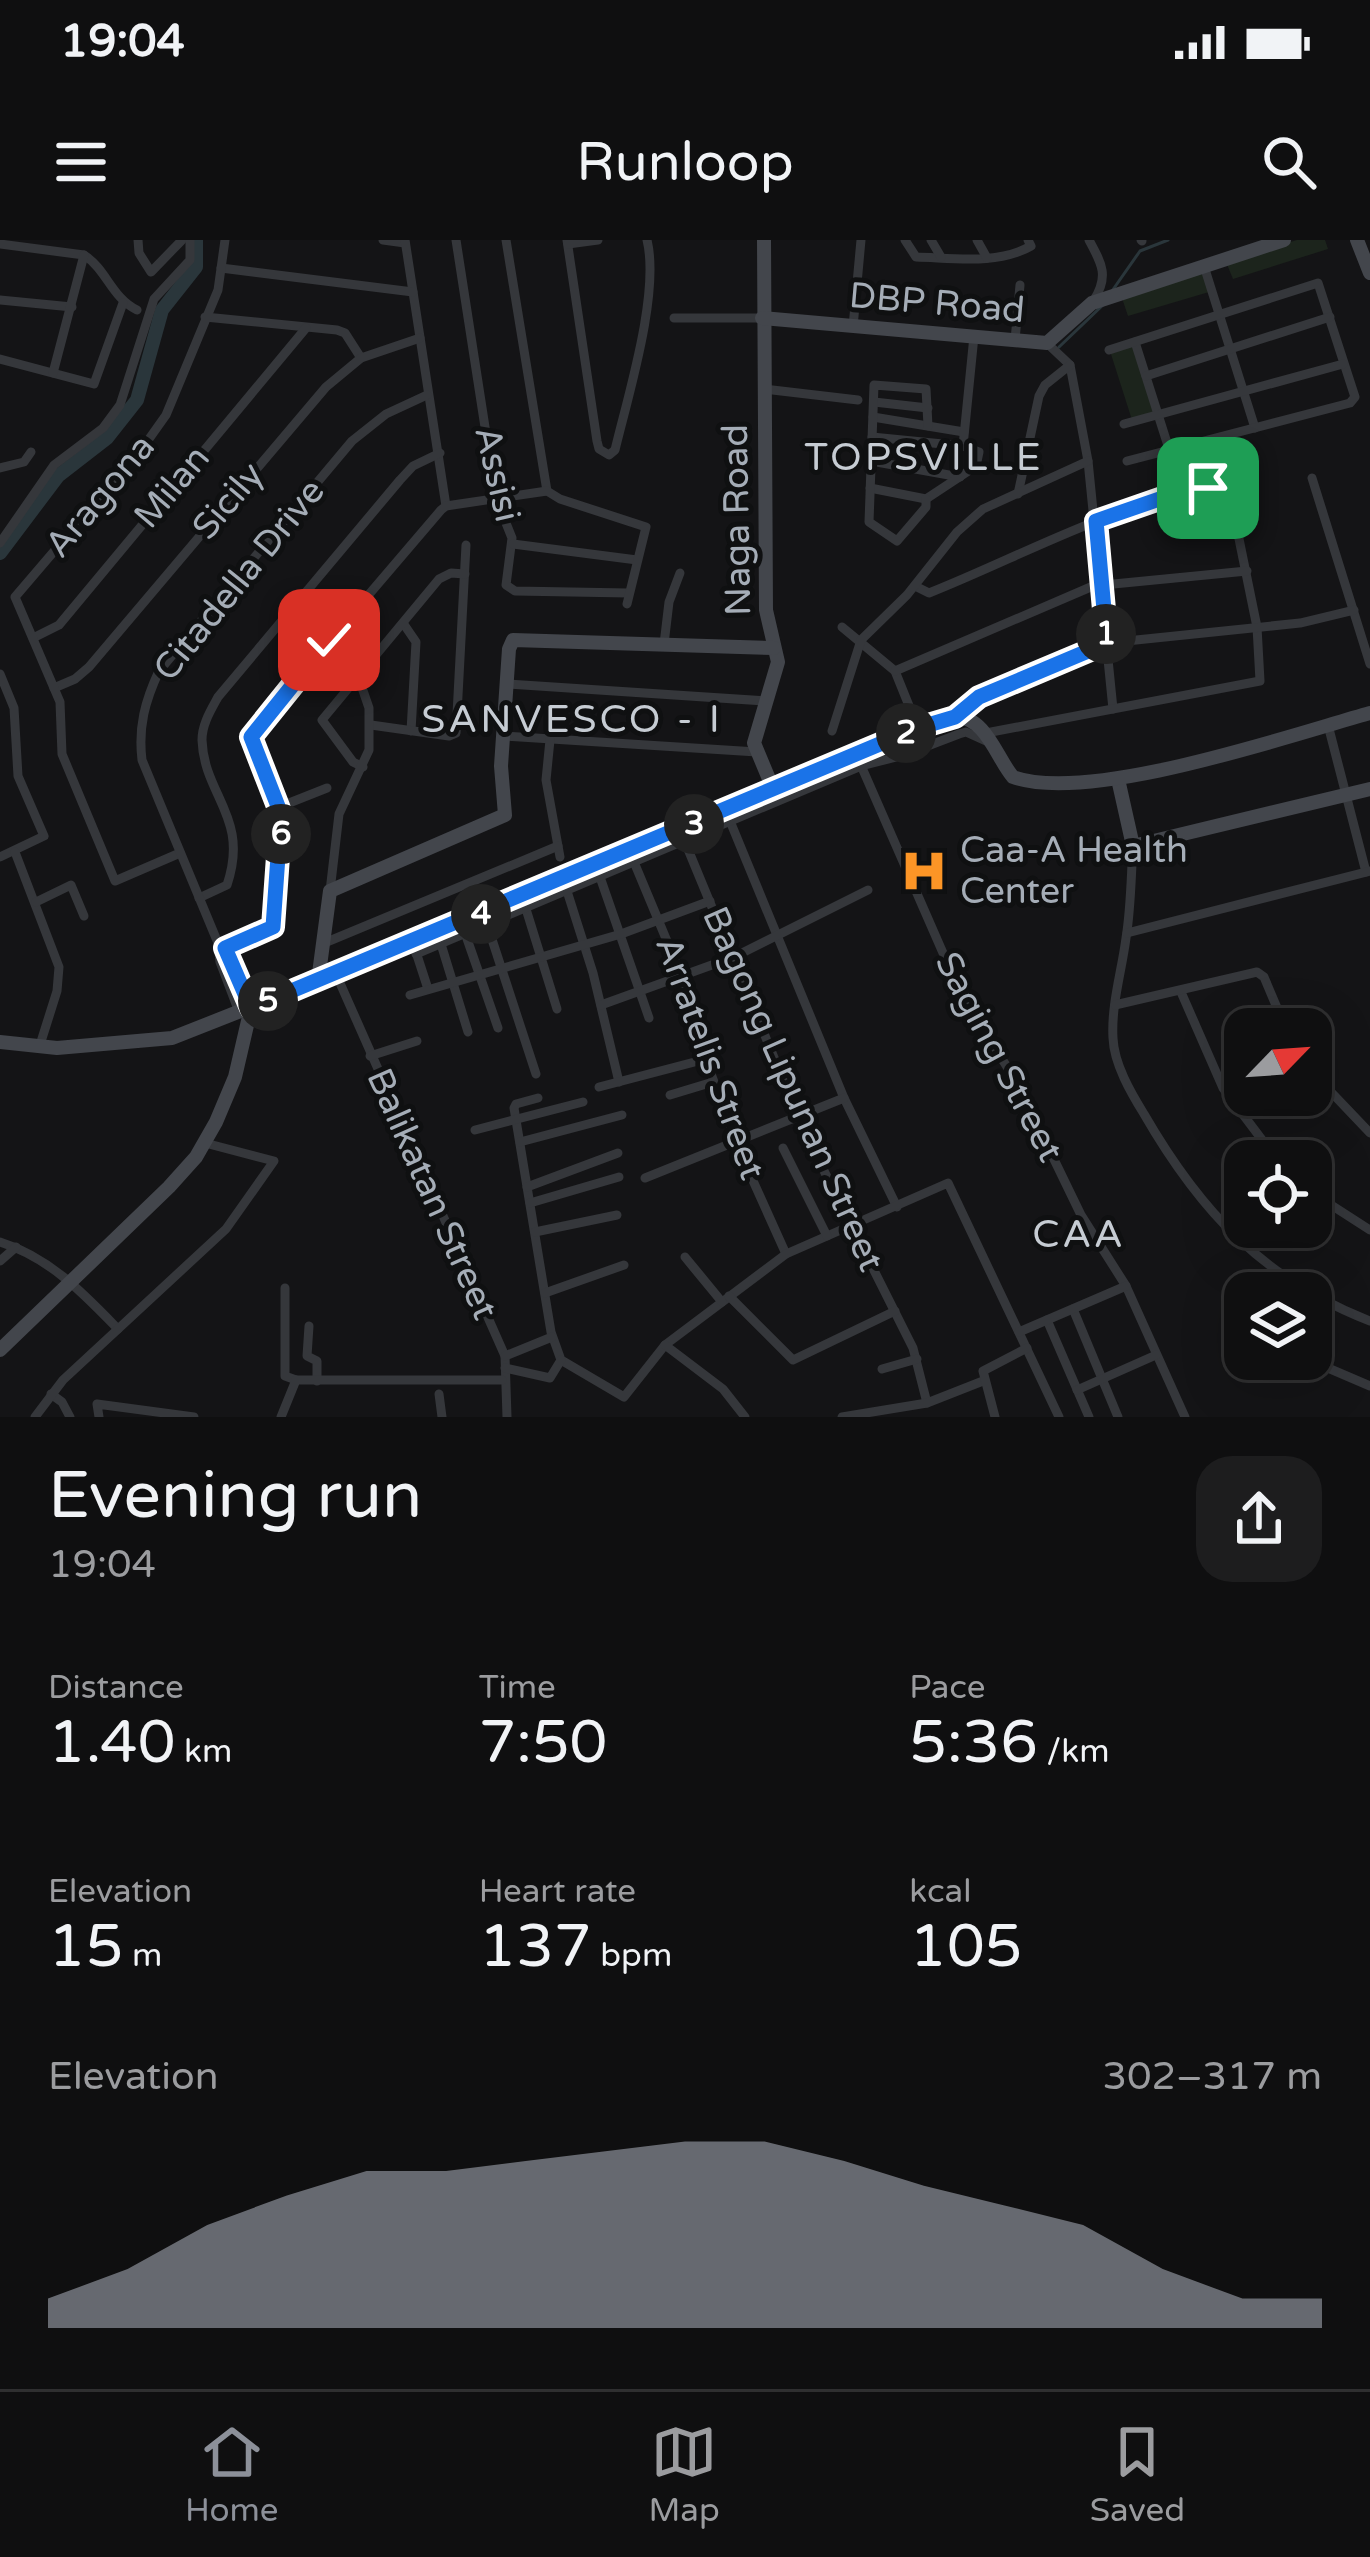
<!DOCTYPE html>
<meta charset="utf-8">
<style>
body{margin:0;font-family:"Varela Round",sans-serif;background:#1d1d1e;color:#f1f3f6;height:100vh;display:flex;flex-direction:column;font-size:45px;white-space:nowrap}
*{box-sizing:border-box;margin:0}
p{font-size:39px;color:#9b9c9f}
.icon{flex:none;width:66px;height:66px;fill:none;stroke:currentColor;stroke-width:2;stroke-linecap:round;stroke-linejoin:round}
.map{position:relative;height:1177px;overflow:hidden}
.details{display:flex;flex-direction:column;background:#0f0f10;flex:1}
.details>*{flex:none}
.needle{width:78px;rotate:65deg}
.buttons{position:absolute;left:1224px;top:768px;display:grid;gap:24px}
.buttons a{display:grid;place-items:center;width:108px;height:108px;border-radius:24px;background:#0f0f10;box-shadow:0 12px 48px #0002,0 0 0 3px #2f2f30;font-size:60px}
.pin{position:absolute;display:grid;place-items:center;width:102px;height:102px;color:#fff;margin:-51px;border-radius:24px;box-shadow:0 6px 18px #0006}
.km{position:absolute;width:60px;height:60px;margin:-30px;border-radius:50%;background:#222;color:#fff;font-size:33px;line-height:60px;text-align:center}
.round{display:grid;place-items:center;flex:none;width:126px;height:126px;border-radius:36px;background:#1d1d1e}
.head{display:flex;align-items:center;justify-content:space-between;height:204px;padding:0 48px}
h1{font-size:66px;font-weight:600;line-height:90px}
.figures{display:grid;grid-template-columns:repeat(3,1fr);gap:18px;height:204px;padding:12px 48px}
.figures div{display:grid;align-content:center}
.figures b{font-size:60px;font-weight:600}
.figures small{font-size:33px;font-weight:400}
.figures p{font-size:33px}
.chart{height:336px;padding:24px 48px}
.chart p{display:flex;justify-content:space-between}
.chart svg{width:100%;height:216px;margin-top:12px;fill:#8c9099;opacity:.7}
.status{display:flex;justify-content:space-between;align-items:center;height:84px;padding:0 60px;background:#0f0f10;direction:ltr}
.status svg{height:33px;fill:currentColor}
header{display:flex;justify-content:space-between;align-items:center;height:156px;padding:0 48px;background:#0f0f10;font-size:54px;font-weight:600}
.menu{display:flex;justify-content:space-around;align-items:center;height:168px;border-top:3px solid #2f2f30;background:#0f0f10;font-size:33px;color:#9b9c9f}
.menu a{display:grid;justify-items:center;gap:6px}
.menu .on{color:#8c9099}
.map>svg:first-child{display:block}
.green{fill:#1c241c}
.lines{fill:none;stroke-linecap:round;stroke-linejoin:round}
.stream{stroke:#2a363b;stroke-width:3}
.river{stroke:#2a363b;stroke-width:14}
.street{stroke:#35373b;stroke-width:9}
.secondary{stroke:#43464c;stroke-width:14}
.route-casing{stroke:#fff;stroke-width:24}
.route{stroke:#1a73e8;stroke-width:15}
.labels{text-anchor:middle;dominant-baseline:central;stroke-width:10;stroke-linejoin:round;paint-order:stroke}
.street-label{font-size:36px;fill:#a5adb7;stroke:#0f1011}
.poi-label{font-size:36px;fill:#a5adb7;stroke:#0f1011;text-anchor:start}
.neighbourhood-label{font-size:39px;letter-spacing:3px;fill:#c6ccd3;stroke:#0f1011}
</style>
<div class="status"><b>19:04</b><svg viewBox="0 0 49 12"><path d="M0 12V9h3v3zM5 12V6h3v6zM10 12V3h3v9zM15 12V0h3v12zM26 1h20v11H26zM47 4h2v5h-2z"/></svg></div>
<header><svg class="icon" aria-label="menu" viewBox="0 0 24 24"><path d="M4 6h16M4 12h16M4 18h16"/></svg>Runloop<svg class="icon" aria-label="search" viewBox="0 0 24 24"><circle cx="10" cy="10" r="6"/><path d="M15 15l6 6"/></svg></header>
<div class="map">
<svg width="1370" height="1177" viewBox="0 0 1370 1177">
<rect width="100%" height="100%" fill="#141416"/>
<!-- green -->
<g class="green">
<path d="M1297,0h28l3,9 -95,30 -7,-17z"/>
<path d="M1202,30l7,22 -81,24 -6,-18z"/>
<path d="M1133,104l23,68 -24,8 -22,-69z"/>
</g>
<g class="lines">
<!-- stream -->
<g class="stream">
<path d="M1112,51l28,-40 28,-11"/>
<path d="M1059,107l45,-43"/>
</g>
<!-- river -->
<path class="river" d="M0,313l58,-77 49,-38 30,-38 25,-90 34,-43v-27"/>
<!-- street -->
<g class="street">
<path d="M138,0l1,13 12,19 31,-32"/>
<path d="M383,0l22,3"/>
<path d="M405,0l41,266"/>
<path d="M456,0l40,258 16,40 -6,47 9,6 113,2"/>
<path d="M506,0l41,251"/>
<path d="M567,0l30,201 2,8 10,6 6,-5c13,-54 45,-157 32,-210"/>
<path d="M905,0l11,17c38,1 82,8 115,-11l-3,-6"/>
<path d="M931,0l10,17"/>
<path d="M977,0l10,18"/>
<path d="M1089,0c13,24 20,36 5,60"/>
<path d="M1141,0l1,1"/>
<path d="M0,4l84,11c23,15 27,42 53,55"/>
<path d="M568,4l30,-4"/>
<path d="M1204,26l51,162"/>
<path d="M221,28l192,24"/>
<path d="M0,60l72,7"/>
<path d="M205,77l132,13 8,3 16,25"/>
<path d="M674,78h88"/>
<path d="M853,87l8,-87"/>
<path d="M1015,100l5,-55"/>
<path d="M1135,102l34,107"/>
<path d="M1051,107l19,18 18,96 25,248"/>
<path d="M1109,110l209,-67 37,114 -5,6 -223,58"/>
<path d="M0,119l94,25 29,-81"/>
<path d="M53,133l31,-118"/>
<path d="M1146,136l184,-59"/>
<path d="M764,149l94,11"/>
<path d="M874,162l54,6"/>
<path d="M873,177l91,15"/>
<path d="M1124,184l219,-60"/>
<path d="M963,206l11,-110"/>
<path d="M871,221l89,16"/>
<path d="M0,228l24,-6 7,-10"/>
<path d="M1312,238l58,186"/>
<path d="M870,248l56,11 50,-33 3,-14 -16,-6 -91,-9"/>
<path d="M1018,254l21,-98 6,-11 25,-20"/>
<path d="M926,259v8l-29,34 -28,-19 5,-137 52,4 2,37"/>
<path d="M0,303l54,-78 49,-37 17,-23 34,-106 36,-39v-20"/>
<path d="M513,304l124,16"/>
<path d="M915,346l14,7c98,-39 194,-95 299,-108l29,142 3,54 -274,52"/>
<path d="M403,383l13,19 -5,89"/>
<path d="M842,387l53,44 23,57"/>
<path d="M33,398l26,-13 247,-297"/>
<path d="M664,404l5,-42 11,-29"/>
<path d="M895,431l198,-85 154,-15"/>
<path d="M0,434l14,34 4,68 26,60 -44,21"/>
<path d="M507,444l259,17"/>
<path d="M54,448l21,-9 14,-12 237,-280 35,-29 59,-20"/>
<path d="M955,477l24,-20 128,-54 193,-20 54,-13"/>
<path d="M371,485l78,11 7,-3 10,-188"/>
<path d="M1328,485l38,147"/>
<path d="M832,491l29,-91 46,-45 50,-63 26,-23 105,-48"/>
<path d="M503,496l254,16"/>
<path d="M550,500l-4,40 14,77"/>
<path d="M856,514l108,247 51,78 66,136 45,71 59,131"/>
<path d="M363,527l-10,-5 -31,-42 117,-141 12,-6 14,1"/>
<path d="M279,567l48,-19"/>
<path d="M730,581l114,277 53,109"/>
<path d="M685,602l121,293 107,213 14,55"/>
<path d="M1133,606c-2,30 -2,62 -7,92 -4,32 -15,67 -13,100 1,26 18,55 31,76 56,97 120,166 226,207"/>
<path d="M15,612l44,115 -2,24 -18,57"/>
<path d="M180,613l-65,28 -53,-127 -2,-52 -45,-105 129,-151 22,-31 52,-125 7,-50"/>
<path d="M634,622l48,115 19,69 35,97 50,111"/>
<path d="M600,637l49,141"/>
<path d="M330,651l9,-77 30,-64v-42l-11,-32"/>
<path d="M567,651l26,82 26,109"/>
<path d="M199,658l28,-13c23,-68 -23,-89 -25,-145 0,-16 9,-30 16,-43l182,-217 13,-14 27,-13"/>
<path d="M36,662l35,-17 13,31"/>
<path d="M526,669l31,100"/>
<path d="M485,678l51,156"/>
<path d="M465,693l33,95"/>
<path d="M1127,693l243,-62"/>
<path d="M322,704l236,-98"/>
<path d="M441,704l27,88"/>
<path d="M223,706l10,13 18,49"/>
<path d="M415,709l13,40"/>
<path d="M218,711l51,-22 6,-6 6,-108 -29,-69 2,-17 187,-219 5,-4 101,-15 13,8 86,28 -19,77"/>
<path d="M416,714l445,-188 43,-11 55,-21 7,-2 22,10"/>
<path d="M336,734l169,382 2,61"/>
<path d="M1181,752l42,96 55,73"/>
<path d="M410,755l211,-61 89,-33"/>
<path d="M601,765l133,-48 134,-67"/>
<path d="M1115,765l142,-33 7,5 22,52"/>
<path d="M239,772l-19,-50 -2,-19 -76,-183c-4,-33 3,-59 17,-89l193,-230 34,-27 41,-19"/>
<path d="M370,816l47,-15"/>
<path d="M1311,831l59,62"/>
<path d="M599,847l107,-28"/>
<path d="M670,855l43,-13"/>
<path d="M538,858l-22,6 -2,4 37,224 10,28 63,37 41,-52 121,-91 162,-71 111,234"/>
<path d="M475,890l108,-28"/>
<path d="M520,902l102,-27"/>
<path d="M783,908l44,88"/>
<path d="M645,938l199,-80"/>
<path d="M527,947l91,-34"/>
<path d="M1311,952l59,38"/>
<path d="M530,963l89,-26"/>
<path d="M535,992l82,-17"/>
<path d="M0,1002c49,15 83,51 118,87"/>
<path d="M685,1017l37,45"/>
<path d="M0,1021l16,-14"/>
<path d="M285,1048v88l11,4"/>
<path d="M545,1053l79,-28"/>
<path d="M1273,1053l7,-19"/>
<path d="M729,1056l64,64 102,-49"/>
<path d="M1073,1069l45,108"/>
<path d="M1047,1080l42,97"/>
<path d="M309,1086l-2,30 10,5v20"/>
<path d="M1019,1092l107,-46"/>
<path d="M665,1105l58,44 22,28"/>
<path d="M505,1116l47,-19"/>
<path d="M1307,1119l63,27"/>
<path d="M505,1128l45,10 11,-18"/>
<path d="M882,1129l35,-10"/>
<path d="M1077,1150l79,-35"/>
<path d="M51,1154l11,8 8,15"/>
<path d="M439,1154l3,23"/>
<path d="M35,1177l28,-37 163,-151 48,-68 -69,-18"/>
<path d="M99,1177l-2,-13 97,13"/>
<path d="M281,1177l15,-37h206"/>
<path d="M842,1177l85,-14 56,-22"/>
<path d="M995,1177l-12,-46 44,-23"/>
</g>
<!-- secondary -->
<g class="secondary">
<path d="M764,0l2,370 12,52 -24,81 20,48"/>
<path d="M1357,0l13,33"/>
<path d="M762,78l285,25 45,-40 192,-63"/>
<path d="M1118,539l15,67 237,-57"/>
<path d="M318,741l12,-90 175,-76 -4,-49 8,-117 4,-9 261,8"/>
<path d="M0,802l57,6 115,-10 241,-95 505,-215c11,-3 26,-11 37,-11 31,-1 42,42 58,60 76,27 275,-41 357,-64"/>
<path d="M0,1110l169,-163 27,-30 20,-35 19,-45 16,-69"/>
</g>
</g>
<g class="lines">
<defs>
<path id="route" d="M329,400l-78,97 30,77 -8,113 -48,21 26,60 667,-280 37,-11 24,-20 128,-54 -11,-122 72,-25 40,-8"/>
</defs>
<!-- route casing -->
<use href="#route" class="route-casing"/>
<!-- route -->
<use href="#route" class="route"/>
</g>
<!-- icons -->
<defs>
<symbol id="hospital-bare" viewBox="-9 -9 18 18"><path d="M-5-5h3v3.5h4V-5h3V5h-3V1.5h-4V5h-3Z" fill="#fc9526" stroke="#0f1011" stroke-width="2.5" paint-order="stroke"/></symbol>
</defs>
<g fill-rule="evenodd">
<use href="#hospital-bare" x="891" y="598" width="66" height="66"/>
</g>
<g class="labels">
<!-- street labels -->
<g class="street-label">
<text transform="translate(937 63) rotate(5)">DBP Road</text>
<text transform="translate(497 234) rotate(77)">Assisi</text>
<text transform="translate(172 247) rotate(-50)">Milan</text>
<text transform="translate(100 256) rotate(-50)">Aragona</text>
<text transform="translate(228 261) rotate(-50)">Sicily</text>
<text transform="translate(737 280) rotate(-91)">Naga Road</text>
<text transform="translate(239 340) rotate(-51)">Citadella Drive</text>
<text transform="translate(999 817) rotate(62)">Saging Street</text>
<text transform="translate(710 818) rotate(70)">Arratelis Street</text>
<text transform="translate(793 849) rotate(66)">Bagong Lipunan Street</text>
<text transform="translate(432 954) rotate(66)">Balikatan Street</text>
</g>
<!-- poi labels -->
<g class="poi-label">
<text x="960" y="610">Caa-A Health<tspan x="960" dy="41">Center</tspan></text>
</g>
<!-- neighbourhood labels -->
<g class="neighbourhood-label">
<text x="924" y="217">TOPSVILLE</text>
<text x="572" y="479">SANVESCO - I</text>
<text x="1079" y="994">CAA</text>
</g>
</g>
</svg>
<div class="buttons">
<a><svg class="needle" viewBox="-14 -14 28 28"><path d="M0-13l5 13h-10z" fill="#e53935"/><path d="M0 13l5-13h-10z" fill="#9b9c9f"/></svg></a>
<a><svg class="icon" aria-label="locate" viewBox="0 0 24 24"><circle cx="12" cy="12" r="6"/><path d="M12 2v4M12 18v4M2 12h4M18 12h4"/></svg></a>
<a><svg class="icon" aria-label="layers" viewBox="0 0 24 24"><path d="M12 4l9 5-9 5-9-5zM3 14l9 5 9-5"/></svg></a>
</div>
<div class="pin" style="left:1208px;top:248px;background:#1e9e55"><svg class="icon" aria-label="arrive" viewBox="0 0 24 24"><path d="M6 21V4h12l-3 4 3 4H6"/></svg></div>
<div class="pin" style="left:329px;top:400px;background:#d93025"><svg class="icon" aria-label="check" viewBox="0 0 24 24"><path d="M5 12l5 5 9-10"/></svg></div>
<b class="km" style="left:1106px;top:394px">1</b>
<b class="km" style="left:906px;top:493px">2</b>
<b class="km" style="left:694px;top:584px">3</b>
<b class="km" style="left:481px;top:674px">4</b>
<b class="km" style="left:268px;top:761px">5</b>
<b class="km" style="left:281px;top:594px">6</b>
</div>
<section class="details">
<div class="head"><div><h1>Evening run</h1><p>19:04</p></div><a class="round"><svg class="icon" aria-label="share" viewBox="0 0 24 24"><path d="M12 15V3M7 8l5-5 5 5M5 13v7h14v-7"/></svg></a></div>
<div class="figures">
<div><p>Distance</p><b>1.40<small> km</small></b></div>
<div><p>Time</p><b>7:50</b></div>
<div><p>Pace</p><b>5:36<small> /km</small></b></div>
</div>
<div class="figures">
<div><p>Elevation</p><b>15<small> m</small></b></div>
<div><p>Heart rate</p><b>137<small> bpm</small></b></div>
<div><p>kcal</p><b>105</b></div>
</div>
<div class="chart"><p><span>Elevation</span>302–317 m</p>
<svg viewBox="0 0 160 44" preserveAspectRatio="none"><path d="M0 44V38L10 32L20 23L30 17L40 12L50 12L60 10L70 8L80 6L90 6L100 10L110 15L120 19L130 23L140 32L150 38L160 38V44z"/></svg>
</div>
</section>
<nav class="menu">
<a class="on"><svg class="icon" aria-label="home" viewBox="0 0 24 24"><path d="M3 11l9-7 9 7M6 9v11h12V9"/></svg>Home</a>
<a><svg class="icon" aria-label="map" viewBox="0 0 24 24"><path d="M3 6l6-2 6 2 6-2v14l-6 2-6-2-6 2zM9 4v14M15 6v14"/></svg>Map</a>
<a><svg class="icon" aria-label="saved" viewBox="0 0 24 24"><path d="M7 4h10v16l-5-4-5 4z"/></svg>Saved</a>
</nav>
